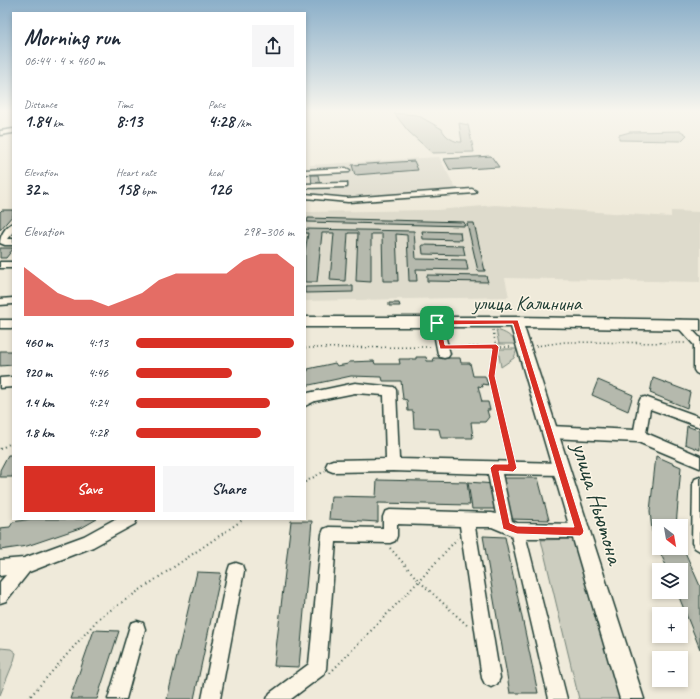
<!DOCTYPE html>
<meta charset="utf-8">
<style>
body{margin:0;font-family:Caveat,sans-serif;background:#f6f6f7;color:#1f2937;height:100vh;display:flex;flex-direction:column;font-size:15px;white-space:nowrap}
*{box-sizing:border-box;margin:0}
p{font-size:13px;color:#747a83}
.icon{flex:none;width:22px;height:22px;fill:none;stroke:currentColor;stroke-width:2;stroke-linecap:round;stroke-linejoin:round}
.map{position:relative;flex:1;overflow:hidden}
.sheet{position:absolute;left:12px;top:12px;width:294px;height:508px;display:flex;flex-direction:column;background:#fff;border-radius:0px;box-shadow:0 2px 6px #0003}
.sheet>*{flex:none}
.needle{width:26px;rotate:149deg}
.controls{position:absolute;left:652px;top:519px;display:grid;gap:8px}
.controls a{display:grid;place-items:center;width:36px;height:36px;border-radius:0px;background:#fff;box-shadow:0 2px 6px #0003;font-size:20px}
.pin{position:absolute;display:grid;place-items:center;width:34px;height:34px;color:#fff;margin:-17px;border-radius:8px;box-shadow:0 2px 6px #0006}
.round{display:grid;place-items:center;flex:none;width:42px;height:42px;border-radius:0px;background:#f6f6f7}
.overview{display:flex;align-items:center;justify-content:space-between;height:68px;padding:0 12px}
h1{font-size:22px;font-weight:600;line-height:30px}
.metrics{display:grid;grid-template-columns:repeat(3,1fr);gap:6px;height:68px;padding:4px 12px}
.metrics div{display:grid;align-content:center}
.metrics b{font-size:17px;font-weight:600}
.metrics small{font-size:11px;font-weight:400}
.metrics p{font-size:11px}
.chart{height:112px;padding:8px 12px}
.chart p{display:flex;justify-content:space-between}
.chart svg{width:100%;height:72px;margin-top:4px;fill:#d93025;opacity:.7}
.button{display:flex;gap:8px;margin-top:auto;padding:8px 12px}
.button a{flex:1;height:46px;border-radius:0px;background:#d93025;color:#fff;font-size:16px;font-weight:600;line-height:46px;text-align:center}
.button a+a{background:#f6f6f7;color:#1f2937}
ul{padding:0 12px;list-style:none;font-size:13px}
li{display:grid;grid-template-columns:64px 48px 1fr;align-items:center;height:30px}
li i{height:10px;border-radius:5px;background:#d93025}
.map>svg:first-child{display:block}
.built{fill:#dedbcc}
.green{fill:#cccdbf;stroke:#76857a}
.building{fill:#b5b9ad;stroke:#1f3d34}
.lines{fill:none;stroke-linecap:round;stroke-linejoin:round}
.minor-casing{stroke:#1f3d34;stroke-width:3}
.major-casing{stroke:#1f3d34;stroke-width:3}
.path-far1{stroke:#1f3d34;stroke-width:1.5;stroke-dasharray:1 3;stroke-linecap:butt}
.path{stroke:#1f3d34;stroke-width:2;stroke-dasharray:1 3.5;stroke-linecap:butt}
.minor{fill:#fcf5e5;fill-rule:evenodd}
.major{fill:#fcf5e5;fill-rule:evenodd}
.route{fill:#d93025;stroke:#fff;fill-rule:evenodd}
.labels{text-anchor:middle;dominant-baseline:central;stroke-width:3;stroke-linejoin:round;paint-order:stroke}
.street-label{font-size:20px;fill:#1f3d34;stroke:#fcf5e5}
.near-street-label{font-size:24px;fill:#1f3d34;stroke:#fcf5e5}
</style>
<div class="map">
<svg width="700" height="699" viewBox="0 0 700 699">
<rect width="100%" height="100%" fill="#efeada"/>
<filter id="ink" filterUnits="userSpaceOnUse"><feTurbulence type="fractalNoise" baseFrequency=".025" numOctaves="2"/><feDisplacementMap in="SourceGraphic" scale="8" xChannelSelector="R" yChannelSelector="G"/><feConvolveMatrix kernelMatrix="1 2 1 2 8 2 1 2 1" color-interpolation-filters="sRGB"/></filter>
<g filter="url(#ink)">
<!-- built -->
<g class="built">
<path d="M439,157l18,34 -108,7 -11,-3 -24,-1 -2,-8 -2,-21z"/>
<path d="M495,205l176,12v-6l29,1v70l-195,-4 4,19 -204,4v-89l132,-2z"/>
</g>
<!-- green -->
<g class="green">
<path d="M394,113l23,2 25,14c2,7 13,14 20,13l-3,-19 9,2 6,27 -42,1 -24,-22z"/>
<path d="M681,131l6,4 -6,6 -62,-1v-5l11,-3z"/>
<path d="M496,330c9,2 16,6 20,14h-17z"/>
<path d="M498,349h19l-3,9 -13,9z"/>
<path d="M573,539l50,160h-44l-38,-159z"/>
<path d="M0,648l11,1 5,4 -2,8 -14,34z"/>
</g>
<!-- building -->
<g class="building">
<path d="M491,156l8,11 -49,3 -6,-11z"/>
<path d="M414,161l4,9 -63,5 -3,-10z"/>
<path d="M311,175h7l2,10 -8,1z"/>
<path d="M2,210h11v5l-13,15v-18z"/>
<path d="M308,218l156,4 1,4 -158,-4z"/>
<path d="M467,223h7l11,48h-7z"/>
<path d="M305,229l109,2 2,28 50,1 2,10 -52,-1 1,12h-8l-2,-46 -11,-1 2,47h-15l-1,-47h-11v48l-15,-1 2,-48h-10l-3,48 -15,-1 4,-47h-12l-5,49h-12v-30l3,-19h-3z"/>
<path d="M422,231l38,1 1,8 -38,-1z"/>
<path d="M422,245l41,1 2,9 -42,-1z"/>
<path d="M0,248h13v1l-7,9h-6z"/>
<path d="M427,275l59,1 2,6 -61,-1z"/>
<path d="M353,286v6l-48,1v-6z"/>
<path d="M389,303h10l1,3h-11z"/>
<path d="M0,351h13v14l-13,1z"/>
<path d="M416,357h10l1,4h7l-1,-3h27l1,5h9l3,13h12l3,9 -6,-1 1,3 -5,-1 4,16h6l2,8h-3l2,7 -4,5h-14l2,16h-32l-2,-9 -25,-1 -1,-17h-5l-1,-11 -4,-1 -2,-18h-18l-1,-4 -31,-1 -46,10v-14l3,-1v-2l27,-6 2,3 11,-2 1,-2 25,-1 1,3h25l-1,-5h17z"/>
<path d="M653,378l37,14 -3,16 -37,-15z"/>
<path d="M598,380l35,15 -5,16 -36,-16z"/>
<path d="M687,426l13,5v19l-15,-6z"/>
<path d="M8,455h5v22h-13v-7z"/>
<path d="M656,456l25,11 -5,59h-17v22h22v-5l19,43v63l-23,-57h4v-22h-13l-8,-18 -8,-21 -2,-20z"/>
<path d="M501,478h37l11,42 -40,-1z"/>
<path d="M377,480l90,2 3,23 -92,-2v19l-49,-3 2,-23 45,1z"/>
<path d="M468,482l27,2 2,10h-5l3,15h-23z"/>
<path d="M31,519h66l-14,8 -56,19 -27,4v-22l10,-1 3,-5z"/>
<path d="M291,521h21l-13,146 -25,-1z"/>
<path d="M483,536l22,1 33,156h-28z"/>
<path d="M197,572l24,1 -27,126h-27z"/>
<path d="M94,630l25,1 -22,68h-27z"/>
</g>
<g class="lines">
<defs>
<g id="minor">
<path d="M13,129v4l-13,2v-4z"/>
<path d="M346,168l4,2 -1,2 -44,2v-4z"/>
<path d="M344,183h3v4l-42,1v-4z"/>
<path d="M472,189l4,2 -1,2 -127,9 -43,-4v-4l43,4z"/>
<path d="M13,223v9l-6,7h6v6h-8l-5,-2c0,-8 6,-17 13,-20z"/>
<rect x="0" y="262" width="13" height="6"/>
<path d="M13,298v6l-13,1v-6z"/>
<path d="M437,319l4,1 1,3 8,31 -2,3 -4,1 -4,-1 -2,-3 -6,-31 1,-3z"/>
<rect x="0" y="320" width="13" height="8"/>
<path d="M680,320l4,1 16,17v37l-4,-2 -2,-3v-25l-19,-21 1,-3z"/>
<path d="M13,377v10l-13,1v-10z"/>
<path d="M355,383l39,4 2,3 3,69 162,4 5,1 2,5 -2,5 -5,1 -59,-1 10,47 5,2 63,1 5,2 2,5 -2,5 -5,2h-54l41,161h-18l-38,-164 -19,-8h-17l25,151 -3,6 -6,3 -6,-3 -3,-6 -22,-152 -63,-2v12l-2,5 -5,2 -54,-1 -10,127 -3,6 -32,24h-24l3,-6 39,-29 13,-130 2,-5 5,-2 54,1v-11l2,-5 5,-2 102,3 4,1 -8,-40 -95,-3 -60,1 -5,-2 -2,-4 2,-4 5,-2 53,-1 -2,-64 -29,-2 -40,8 -10,5v-11l3,-2z"/>
<path d="M645,397l55,20v10l-50,-18 -4,24 54,23v12l-62,-26 -88,-4 -5,-2 -1,-4 1,-4 5,-2 84,4 5,-28 2,-4z"/>
<path d="M700,477v74l-5,-3 -3,-5 1,-59 2,-5z"/>
<path d="M115,519h22l-2,5 -42,23 -64,25 -23,29 -6,2v-21l6,-7 -6,1v-16l24,-2 60,-22z"/>
<path d="M236,563l6,2 2,6 -24,128h-18l26,-128 2,-6z"/>
<path d="M137,621l6,2 2,6 -19,70h-18l21,-70 2,-6z"/>
</g>
<path id="major" d="M305,317h211l184,3v10l-176,-3 120,372h-24l-109,-372h-206z"/>
</defs>
<!-- minor casing -->
<use href="#minor" class="minor-casing"/>
<!-- major casing -->
<use href="#major" class="major-casing"/>
<!-- path-far1 -->
<g class="path-far1">
<path d="M493,330l3,17 -4,29 2,8"/>
<path d="M536,346l29,-4 121,1"/>
<path d="M453,347h58"/>
<path d="M305,348l126,-1"/>
</g>
<!-- path -->
<g class="path">
<path d="M494,383l17,75"/>
<path d="M0,449l13,-7"/>
<path d="M305,482l20,-11"/>
<path d="M390,548l29,33 50,46"/>
<path d="M330,673l89,-92 38,-42"/>
<path d="M28,699l71,-81 145,-99"/>
</g>
<!-- minor -->
<use href="#minor" class="minor"/>
<!-- major -->
<use href="#major" class="major"/>
</g>
</g>
<!-- sky -->
<linearGradient id="sky" x2="0" y2="1"><stop stop-color="#8bafc9"/><stop offset="0.53" stop-color="#f8f6ee"/><stop offset="1" stop-color="#f8f6ee" stop-opacity="0"/></linearGradient>
<rect width="700" height="209" fill="url(#sky)"/>
<!-- route -->
<path class="route" d="M437,320h81l66,211 -1,3 -3,2 -63,-2 -14,-5 -13,-61 4,-4h14l-20,-88 4,-27h-52l-6,-26zM513,324l61,203 -57,-1 -7,-3 -11,-52 14,1 4,-4 -22,-92 4,-29 -3,-3 -51,1 -4,-20z"/>
<g class="labels">
<!-- street labels -->
<g class="street-label">
<text x="527" y="303">улица Калинина</text>
</g>
<!-- near-street labels -->
<g class="near-street-label">
<text transform="translate(598 503) rotate(73)">улица Ньютона</text>
</g>
</g>
</svg>
<div class="controls">
<a><svg class="needle" viewBox="-14 -14 28 28"><path d="M0-13l5 13h-10z" fill="#e53935"/><path d="M0 13l5-13h-10z" fill="#747a83"/></svg></a>
<a><svg class="icon" aria-label="layers" viewBox="0 0 24 24"><path d="M12 4l9 5-9 5-9-5zM3 14l9 5 9-5"/></svg></a>
<a>+</a>
<a>−</a>
</div>
<div class="pin" style="left:437px;top:323px;background:#1e9e55"><svg class="icon" aria-label="arrive" viewBox="0 0 24 24"><path d="M6 21V4h12l-3 4 3 4H6"/></svg></div>
<section class="sheet">
<div class="overview"><div><h1>Morning run</h1><p>06:44 · 4 × 460 m</p></div><a class="round"><svg class="icon" aria-label="share" viewBox="0 0 24 24"><path d="M12 15V3M7 8l5-5 5 5M5 13v7h14v-7"/></svg></a></div>
<div class="metrics">
<div><p>Distance</p><b>1.84<small> km</small></b></div>
<div><p>Time</p><b>8:13</b></div>
<div><p>Pace</p><b>4:28<small> /km</small></b></div>
</div>
<div class="metrics">
<div><p>Elevation</p><b>32<small> m</small></b></div>
<div><p>Heart rate</p><b>158<small> bpm</small></b></div>
<div><p>kcal</p><b>126</b></div>
</div>
<div class="chart"><p><span>Elevation</span>298–306 m</p>
<svg viewBox="0 0 160 44" preserveAspectRatio="none"><path d="M0 44V14L10 22L20 30L30 34L40 34L50 38L60 34L70 30L80 22L90 18L100 18L110 18L120 18L130 10L140 6L150 6L160 14V44z"/></svg>
</div>
<ul>
<li><b>460 m</b>4:13<i style="width:100%"></i></li>
<li><b>920 m</b>4:46<i style="width:61%"></i></li>
<li><b>1.4 km</b>4:24<i style="width:85%"></i></li>
<li><b>1.8 km</b>4:28<i style="width:79%"></i></li>
</ul>
<div class="button"><a>Save</a><a>Share</a></div>
</section>
</div>
